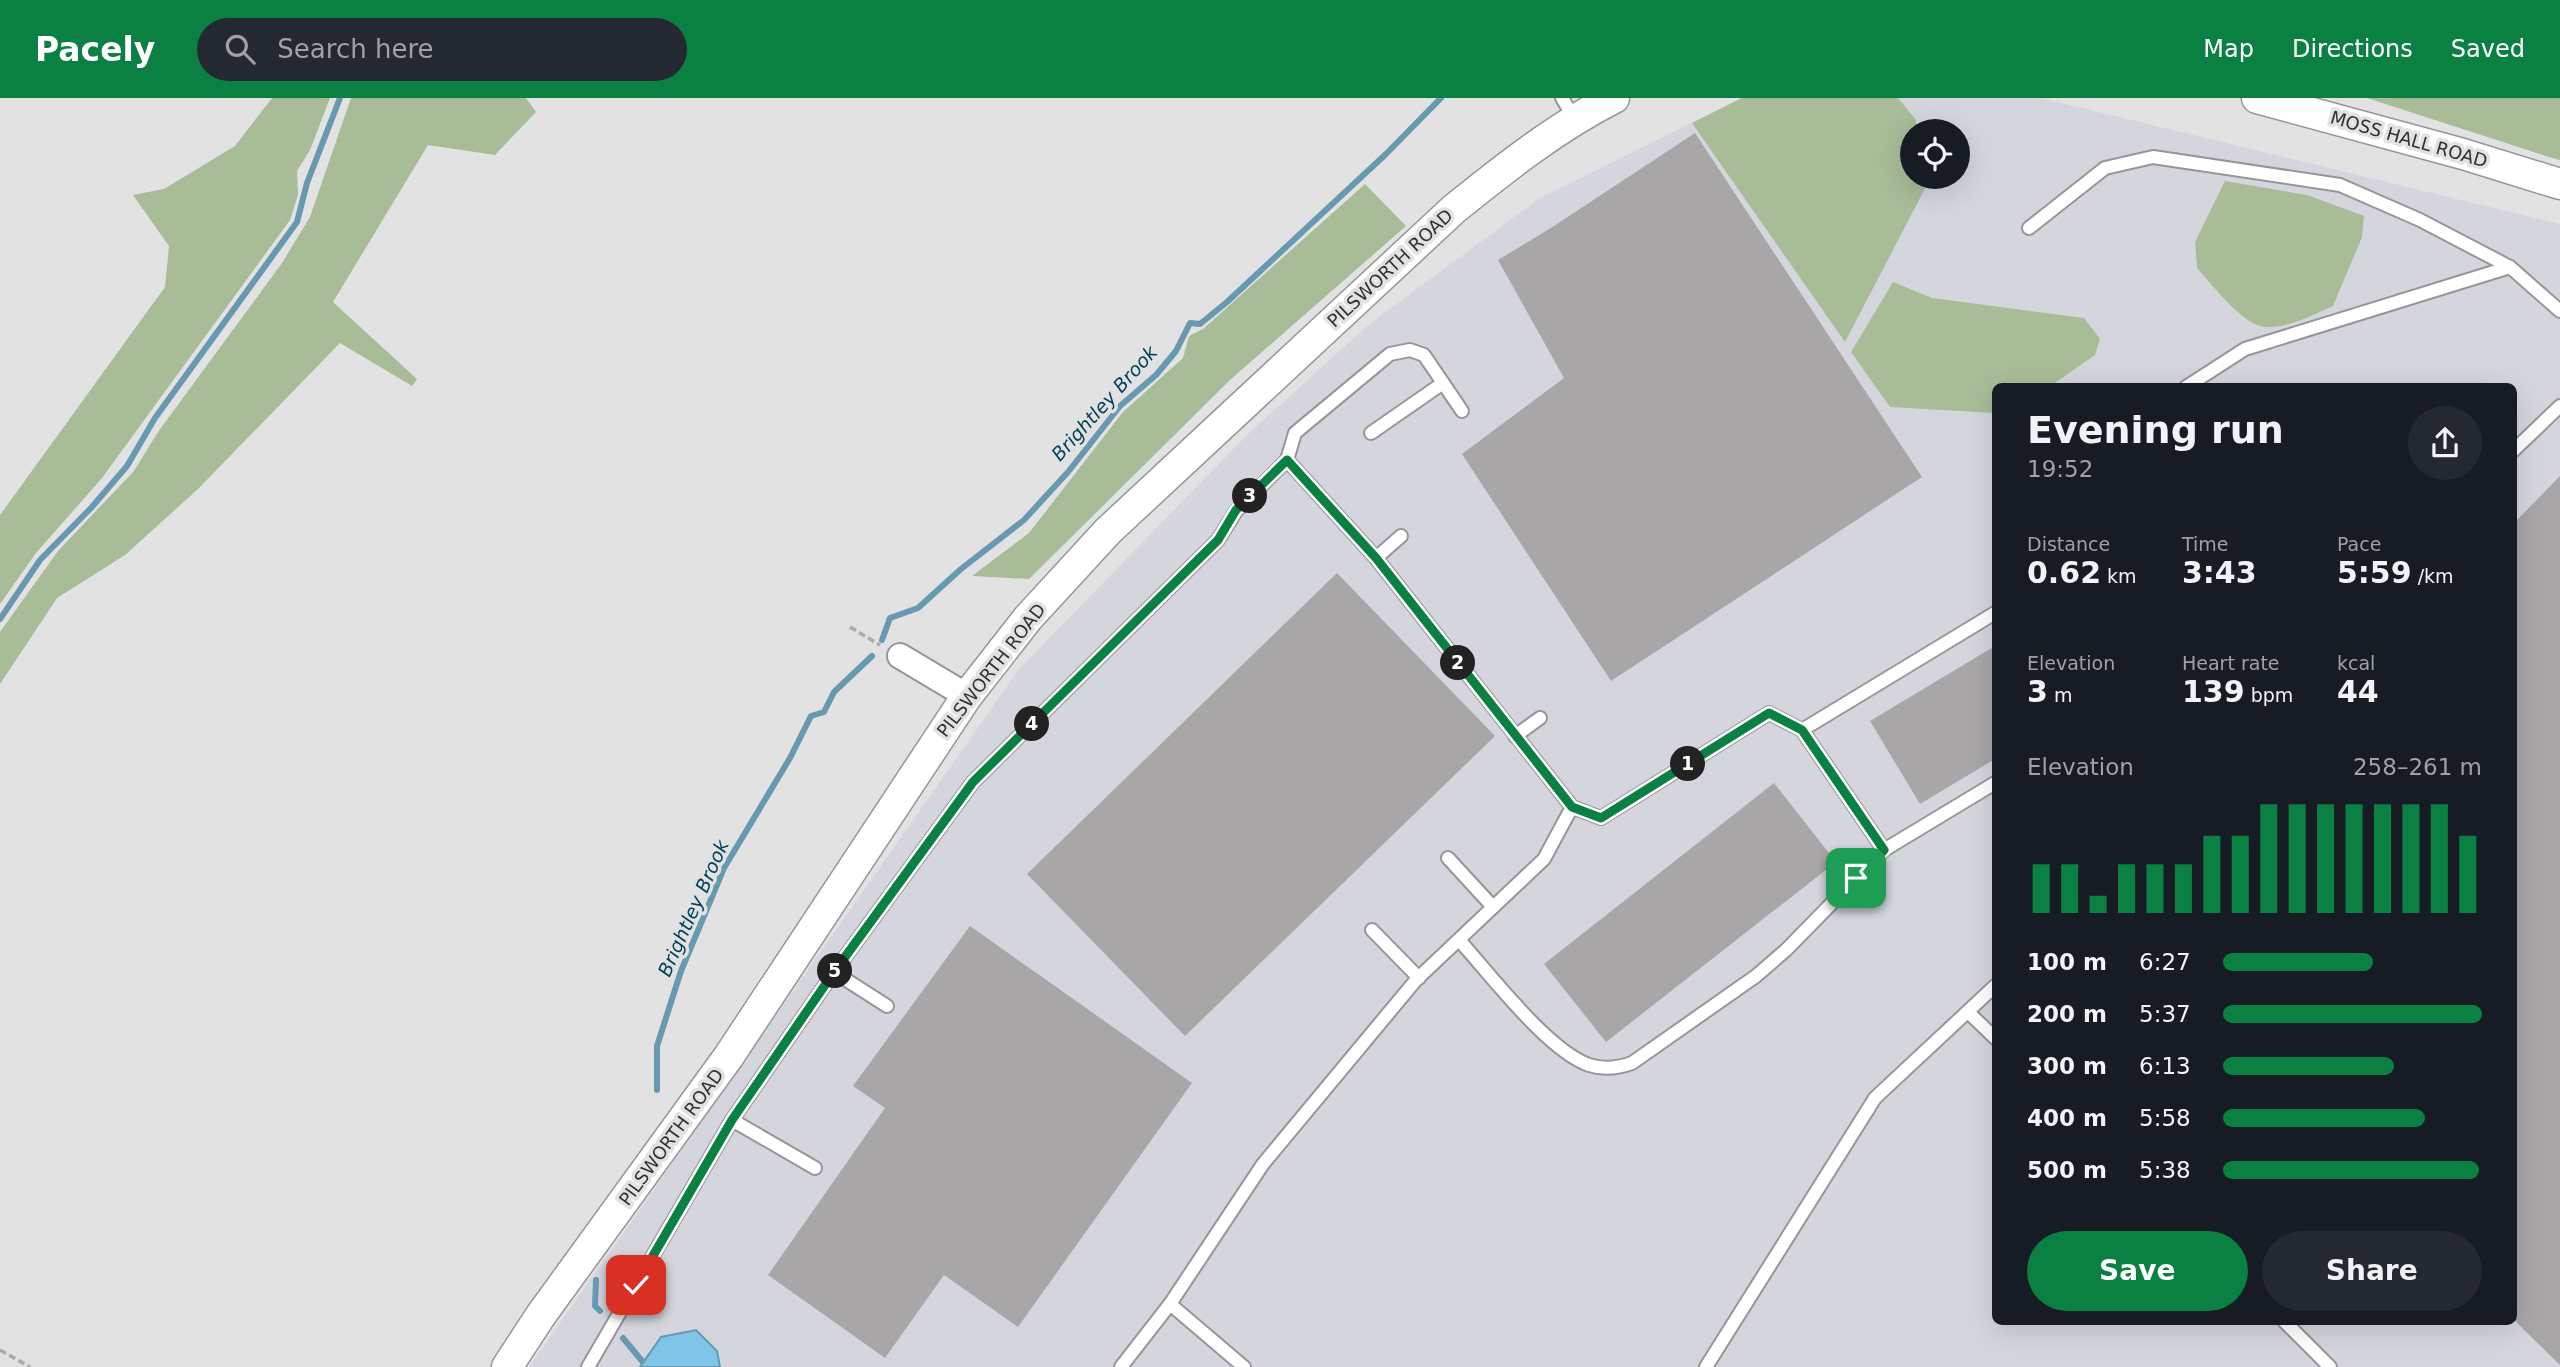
<!DOCTYPE html>
<meta charset="utf-8">
<style>
body{margin:0;font-family:"DejaVu Sans",sans-serif;background:#242831;color:#f1f3f6;height:100vh;display:flex;flex-direction:column;font-size:26px;white-space:nowrap}
*{box-sizing:border-box;margin:0}
p{font-size:23px;color:#9ea1a6}
.icon{flex:none;width:38px;height:38px;fill:none;stroke:currentColor;stroke-width:2;stroke-linecap:round;stroke-linejoin:round}
.map{position:relative;flex:1;overflow:hidden}
.details{position:absolute;left:1992px;top:285px;width:525px;height:942px;display:flex;flex-direction:column;background:#171b24;border-radius:10px;box-shadow:0 7px 28px #0002}
.details>*{flex:none}
.buttons{position:absolute;left:1900px;top:21px;display:grid;gap:14px}
.buttons a{display:grid;place-items:center;width:70px;height:70px;border-radius:50%;background:#171b24;box-shadow:0 7px 28px #0002;font-size:35px}
.pin{position:absolute;display:grid;place-items:center;width:60px;height:60px;color:#fff;margin:-30px;border-radius:14px;box-shadow:0 4px 10px #0006}
.km{position:absolute;width:35px;height:35px;margin:-18px;border-radius:50%;background:#222;color:#fff;font-size:19px;line-height:35px;text-align:center}
.round{display:grid;place-items:center;flex:none;width:74px;height:74px;border-radius:37px;background:#242831}
.head{display:flex;align-items:center;justify-content:space-between;height:119px;padding:0 35px}
h1{font-size:38px;font-weight:800;line-height:52px}
.metrics{display:grid;grid-template-columns:repeat(3,1fr);gap:10px;height:119px;padding:7px 35px}
.metrics div{display:grid;align-content:center}
.metrics b{font-size:30px;font-weight:800}
.metrics small{font-size:19px;font-weight:400}
.metrics p{font-size:19px}
.chart{height:196px;padding:14px 35px}
.chart p{display:flex;justify-content:space-between}
.chart svg{width:100%;height:126px;margin-top:7px;stroke:#0b8043;stroke-width:6}
.primary-button{display:flex;gap:14px;margin-top:auto;padding:14px 35px}
.primary-button a{flex:1;height:80px;border-radius:42px;background:#0b8043;color:#fff;font-size:28px;font-weight:800;line-height:80px;text-align:center}
.primary-button a+a{background:#242831;color:#f1f3f6}
ul{padding:0 35px;list-style:none;font-size:23px}
li{display:grid;grid-template-columns:112px 84px 1fr;align-items:center;height:52px}
li i{height:18px;border-radius:9px;background:#0b8043}
header{display:flex;align-items:center;gap:42px;box-sizing:border-box;height:98px;padding:0 35px;background:#0b8043;color:#fff}
header strong{font-size:33px}
nav{display:flex;gap:38px;margin-inline-start:auto;font-size:24px}
.search{width:490px;height:63px;background:#242831;display:flex;align-items:center;gap:18px;box-sizing:border-box;padding:0 24px;border-radius:38px;color:#9ea1a6;font-size:26px}
.map>svg:first-child{display:block}
.built{fill:#d5d5de;fill-rule:evenodd}
.green{fill:#a7bc97}
.water{fill:#7ec5e8;stroke:#6799b1;stroke-width:2}
.lines{fill:none;stroke-linecap:round;stroke-linejoin:round}
.stream{stroke:#6799b1;stroke-width:6}
.building{fill:#a8a6a6}
.service-casing{stroke:#969698;stroke-width:16}
.minor-casing{stroke:#969698;stroke-width:28}
.tertiary-casing{stroke:#969698;stroke-width:33}
.path{stroke:#ababab;stroke-width:3.5;stroke-dasharray:7 3.5;stroke-linecap:butt}
.service{stroke:#fff;stroke-width:12}
.minor{stroke:#fff;stroke-width:24}
.tertiary{stroke:#fff;stroke-width:30}
.route-casing{stroke:#fff;stroke-width:14}
.route{stroke:#0b8043;stroke-width:9}
.labels{text-anchor:middle;dominant-baseline:central;stroke-width:7;stroke-linejoin:round;paint-order:stroke}
.street-label{font-size:18px;fill:#313131;stroke:#e2e2e3}
.water-label{font-size:19px;font-style:italic;fill:#014159;stroke:#e2e2e3}
</style>
<header>
<strong>Pacely</strong>
<div class="search"><svg class="icon" aria-label="search" viewBox="0 0 24 24"><circle cx="10" cy="10" r="6"/><path d="M15 15l6 6"/></svg>Search here</div>
<nav><a>Map</a><a>Directions</a><a>Saved</a></nav>
</header>
<div class="map">
<svg width="2560" height="1269" viewBox="0 0 2560 1269">
<rect width="100%" height="100%" fill="#e2e2e3"/>
<!-- built -->
<path class="built" d="M1741,0h300l519,126v1143h-2031l491,-699 228,-234 118,-107 172,-128zM1913,33h45v46h-45zM1995,289h518v934h-518z"/>
<!-- green -->
<g class="green">
<path d="M272,0h58l-20,52 -13,21 1,24 -8,25 -188,258 -66,75 -36,51v-89l165,-228 4,-41 -36,-51 31,-6 71,-43z"/>
<path d="M351,0h175l10,14 -41,43 -67,-10 -95,157 84,77 -5,7 -72,-43 -142,146 -73,66 -68,43 -57,86v-52l58,-81 76,-80 24,-39 124,-169 28,-46z"/>
<path d="M1742,0h156l18,22v11h-3v46h18l-86,165 -153,-219z"/>
<path d="M2367,0h193v62l-11,-3z"/>
<path d="M2225,83l82,14 57,21 -2,21 -29,69c-20,9 -44,22 -67,21 -22,0 -54,-43 -69,-59l-2,-26z"/>
<path d="M1365,86l41,42 -175,153 -202,200 -57,-3 57,-43 94,-121 60,-54 6,-22 14,-7z"/>
<path d="M1893,184l39,16 152,20 16,21 -5,16 -46,32h-54v26l-105,-6 -39,-55z"/>
</g>
<!-- water -->
<path class="water" d="M696,1232l21,21 3,16h-80l21,-30z"/>
<g class="lines">
<!-- stream -->
<g class="stream">
<path d="M0,521l40,-59 51,-52 36,-42 28,-48 142,-196 10,-39 33,-85"/>
<path d="M882,542l8,-22 28,-10 43,-39 63,-49 44,-48 52,-66 36,-31 20,-24 14,-28 10,1 27,-22 159,-148 55,-56"/>
<path d="M657,992v-44l24,-75 43,-103 66,-110 21,-42 13,-4 10,-20 38,-36"/>
<path d="M596,1182l-1,26 5,5"/>
<path d="M623,1240l19,23"/>
</g>
</g>
<!-- building -->
<g class="building">
<path d="M1695,35l227,344 -311,204 -149,-227 102,-76 -66,-118 56,-34z"/>
<path d="M2560,378v889l-47,-46v-795z"/>
<path d="M1337,475l158,163 -310,300 -158,-162z"/>
<path d="M1995,548v113l-75,45 -50,-83z"/>
<path d="M1774,685l62,79 -230,180 -62,-78z"/>
<path d="M970,828l222,157 -174,244 -74,-52 -59,83 -117,-83 117,-167 -32,-22z"/>
</g>
<g class="lines">
<defs>
<g id="service">
<path d="M1562,0l12,20"/>
<path d="M2029,130l76,-60 48,-11 187,28 80,35 90,47 50,44"/>
<path d="M2186,289l59,-38 265,-82"/>
<path d="M1371,335l72,-50"/>
<path d="M2513,353l47,-45"/>
<path d="M1287,362l8,-27 95,-79 20,-4 14,5 38,56"/>
<path d="M1376,460l25,-22"/>
<path d="M1802,632l193,-117"/>
<path d="M1515,638l25,-18"/>
<path d="M1448,760l45,49"/>
<path d="M1372,832l47,48"/>
<path d="M1459,842c31,34 88,110 130,125 15,5 29,3 43,-2l124,-87 30,-26 98,-100 111,-67"/>
<path d="M834,874l53,34"/>
<path d="M1968,914l27,26"/>
<path d="M732,1022l83,48"/>
<path d="M1170,1206l74,63"/>
<path d="M2284,1223l46,46"/>
<path d="M588,1269l144,-247 102,-148 139,-190 245,-242 18,-29 51,-51 89,98 196,249 29,11 168,-105 33,17 82,120"/>
<path d="M1121,1269l49,-63 93,-140 153,-184 128,-121 28,-52"/>
<path d="M1706,1269l169,-269 120,-112"/>
</g>
<path id="minor" d="M900,558l67,40"/>
<g id="tertiary">
<path d="M2257,0l206,56 97,30"/>
<path d="M507,1269l34,-52 188,-259 238,-360 61,-78 80,-87 346,-322c51,-41 101,-81 160,-111"/>
</g>
</defs>
<!-- service casing -->
<use href="#service" class="service-casing"/>
<!-- minor casing -->
<use href="#minor" class="minor-casing"/>
<!-- tertiary casing -->
<use href="#tertiary" class="tertiary-casing"/>
<!-- path -->
<g class="path">
<path d="M850,529l30,18"/>
<path d="M0,1252l30,17"/>
</g>
<!-- service -->
<use href="#service" class="service"/>
<!-- minor -->
<use href="#minor" class="minor"/>
<!-- tertiary -->
<use href="#tertiary" class="tertiary"/>
</g>
<g class="lines">
<defs>
<path id="route" d="M636,1187l96,-165 102,-148 139,-190 245,-242 18,-30 51,-50 89,98 196,249 29,11 168,-105 33,17 82,120 -28,28"/>
</defs>
<!-- route casing -->
<use href="#route" class="route-casing"/>
<!-- route -->
<use href="#route" class="route"/>
</g>
<g class="labels">
<!-- street labels -->
<g class="street-label">
<text transform="translate(2409 41) rotate(16)">MOSS HALL ROAD</text>
<text transform="translate(1390 170) rotate(-43)">PILSWORTH ROAD</text>
<text transform="translate(991 572) rotate(-52)">PILSWORTH ROAD</text>
<text transform="translate(671 1039) rotate(-54)">PILSWORTH ROAD</text>
</g>
<!-- water labels -->
<g class="water-label">
<text transform="translate(1104 305) rotate(-48)">Brightley Brook</text>
<text transform="translate(693 810) rotate(-66)">Brightley Brook</text>
</g>
</g>
</svg>
<div class="buttons">
<a><svg class="icon" aria-label="locate" viewBox="0 0 24 24"><circle cx="12" cy="12" r="6"/><path d="M12 2v4M12 18v4M2 12h4M18 12h4"/></svg></a>
</div>
<div class="pin" style="left:1856px;top:780px;background:#1e9e55"><svg class="icon" aria-label="arrive" viewBox="0 0 24 24"><path d="M6 21V4h12l-3 4 3 4H6"/></svg></div>
<div class="pin" style="left:636px;top:1187px;background:#d93025"><svg class="icon" aria-label="check" viewBox="0 0 24 24"><path d="M5 12l5 5 9-10"/></svg></div>
<b class="km" style="left:1688px;top:666px">1</b>
<b class="km" style="left:1458px;top:565px">2</b>
<b class="km" style="left:1250px;top:398px">3</b>
<b class="km" style="left:1032px;top:626px">4</b>
<b class="km" style="left:835px;top:873px">5</b>
<section class="details">
<div class="head"><div><h1>Evening run</h1><p>19:52</p></div><a class="round"><svg class="icon" aria-label="share" viewBox="0 0 24 24"><path d="M12 15V3M7 8l5-5 5 5M5 13v7h14v-7"/></svg></a></div>
<div class="metrics">
<div><p>Distance</p><b>0.62<small> km</small></b></div>
<div><p>Time</p><b>3:43</b></div>
<div><p>Pace</p><b>5:59<small> /km</small></b></div>
</div>
<div class="metrics">
<div><p>Elevation</p><b>3<small> m</small></b></div>
<div><p>Heart rate</p><b>139<small> bpm</small></b></div>
<div><p>kcal</p><b>44</b></div>
</div>
<div class="chart"><p><span>Elevation</span>258–261 m</p>
<svg viewBox="0 0 160 44" preserveAspectRatio="none"><path d="M5 44V27M15 44V27M25 44V38M35 44V27M45 44V27M55 44V27M65 44V17M75 44V17M85 44V6M95 44V6M105 44V6M115 44V6M125 44V6M135 44V6M145 44V6M155 44V17"/></svg>
</div>
<ul>
<li><b>100 m</b>6:27<i style="width:58%"></i></li>
<li><b>200 m</b>5:37<i style="width:100%"></i></li>
<li><b>300 m</b>6:13<i style="width:66%"></i></li>
<li><b>400 m</b>5:58<i style="width:78%"></i></li>
<li><b>500 m</b>5:38<i style="width:99%"></i></li>
</ul>
<div class="primary-button"><a>Save</a><a>Share</a></div>
</section>
</div>
